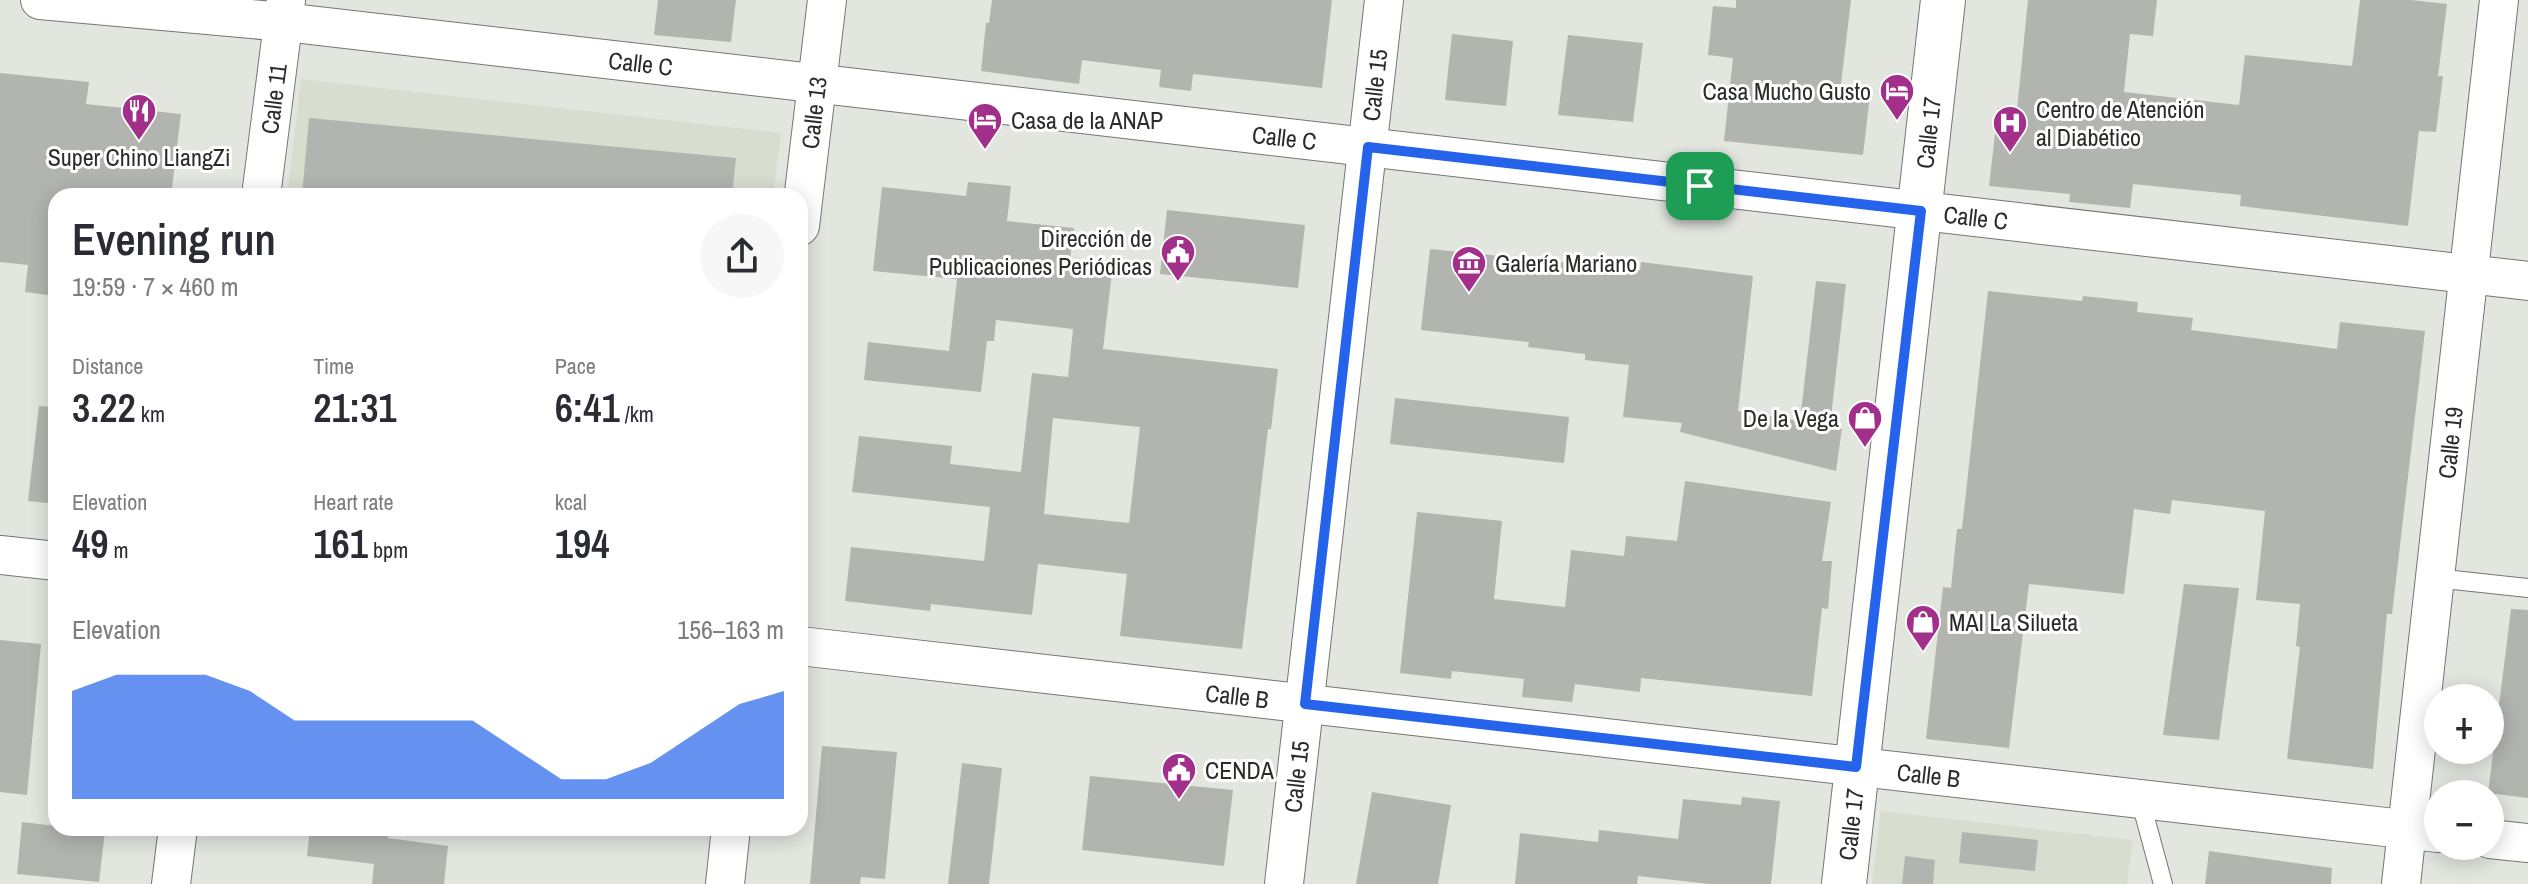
<!DOCTYPE html>
<meta charset="utf-8">
<style>
body{margin:0;font-family:"Archivo Narrow",sans-serif;background:#f7f7f7;color:#2b2b33;height:100vh;display:flex;flex-direction:column;font-size:30px;white-space:nowrap}
*{box-sizing:border-box;margin:0}
p{font-size:26px;color:#7c7c81}
.icon{flex:none;width:44px;height:44px;fill:none;stroke:currentColor;stroke-width:2;stroke-linecap:round;stroke-linejoin:round}
.map{position:relative;flex:1;overflow:hidden}
.panel{position:absolute;left:48px;top:188px;width:760px;height:648px;display:flex;flex-direction:column;background:#fff;border-radius:24px;box-shadow:0 4px 20px #0003}
.panel>*{flex:none}
.buttons{position:absolute;left:2424px;top:684px;display:grid;gap:16px}
.buttons a{display:grid;place-items:center;width:80px;height:80px;border-radius:50%;background:#fff;box-shadow:0 4px 20px #0003;font-size:40px}
.pin{position:absolute;display:grid;place-items:center;width:68px;height:68px;color:#fff;margin:-34px;border-radius:16px;box-shadow:0 4px 12px #0006}
.round{display:grid;place-items:center;flex:none;width:84px;height:84px;border-radius:42px;background:#f7f7f7}
.summary{display:flex;align-items:center;justify-content:space-between;height:136px;padding:0 24px}
h1{font-size:44px;font-weight:600;line-height:60px}
.figures{display:grid;grid-template-columns:repeat(3,1fr);gap:12px;height:136px;padding:8px 24px}
.figures div{display:grid;align-content:center}
.figures b{font-size:40px;font-weight:600}
.figures small{font-size:22px;font-weight:400}
.figures p{font-size:22px}
.chart{height:224px;padding:16px 24px}
.chart p{display:flex;justify-content:space-between}
.chart svg{width:100%;height:144px;margin-top:8px;fill:#2563eb;opacity:.7}
.map>svg:first-child{display:block}
.built{fill:#d7ded0}
.building{fill:#b2b5af;fill-rule:evenodd}
.lines{fill:none;stroke-linecap:round;stroke-linejoin:round}
.service-casing{stroke:#747770;stroke-width:20}
.minor-casing{stroke:#747770;stroke-width:40}
.tertiary-casing{stroke:#747770;stroke-width:46}
.service{stroke:#fff;stroke-width:18}
.minor{stroke:#fff;stroke-width:38}
.tertiary{stroke:#fff;stroke-width:44}
.route-casing{stroke:#fff;stroke-width:16}
.route{stroke:#2563eb;stroke-width:10}
.labels{text-anchor:middle;dominant-baseline:central;stroke-width:6;stroke-linejoin:round;paint-order:stroke}
.street-label{font-size:24px;fill:#2b2c2a;stroke:#fff}
.poi-label{font-size:24px;fill:#2b2c2a;stroke:#fff;text-anchor:start}
</style>
<div class="map">
<svg width="2528" height="884" viewBox="0 0 2528 884">
<rect width="100%" height="100%" fill="#e2e6df"/>
<!-- built -->
<g class="built">
<path d="M301,79l480,54 -8,63h-486z"/>
<path d="M1881,811l252,29 -6,44h-255z"/>
</g>
<!-- building -->
<g class="building">
<path d="M658,0h78l-5,42 -77,-7z"/>
<path d="M992,0h340l-10,88 -129,-14 -2,17 -32,-4 2,-17 -79,-10 -3,24 -98,-13 5,-48h3z"/>
<path d="M1736,0h115l-11,92 30,3 -7,60 -139,-14 9,-83 -25,-3 5,-49 23,2z"/>
<path d="M2028,0h129l-4,36 -23,-2 -6,58 115,13 6,-50 107,11 8,-66h51l36,4 -9,72h5l-7,56 -17,-1 -11,95 -168,-20 1,-11 -108,-11 -3,24 -61,-6 1,-8 -81,-8 9,-78 19,2z"/>
<path d="M1452,34l61,7 -7,65 -61,-6z"/>
<path d="M1568,35l75,8 -10,79 -75,-7z"/>
<path d="M0,73l89,9 -3,22 95,10 -10,82h-115v100l-31,-4 3,-27 -28,-3z"/>
<path d="M309,118l427,40 -4,38h-430z"/>
<path d="M968,182l43,4 -4,35 67,7 -4,32 43,4 -10,85 175,20 -7,60h-3l-26,220 -122,-13 7,-62 -89,-10 -6,51 -101,-11 -1,7 -85,-10 6,-54 133,14 6,-54 -138,-15 7,-56 93,10 -2,18 71,8 11,-99 36,4 5,-48 -77,-9 -2,21h-7l-6,51 -117,-12 4,-38 81,9 8,-72 -84,-8 9,-84 84,9zM1053,418l87,9 -11,96 -85,-9z"/>
<path d="M1167,210l138,15 -7,63 -138,-14z"/>
<path d="M1430,249l210,21 1,-8 112,14 -15,135 62,10 16,-140 30,3 -16,142 12,2 -6,43 -156,-39 2,-9 -59,-6 6,-52 -44,-5v-6l-57,-7 1,-5 -108,-12z"/>
<path d="M1988,291l94,10 1,-5 55,6 -1,10 56,6 -2,12 146,19 3,-27 85,9 -33,283h-5l-14,155 -86,-10 13,-112 -4,-1 4,-42 -44,-4 9,-89 -93,-11 -2,14 -36,-5 -10,85 -95,-10 -20,164 -83,-9 17,-152 8,1 6,-59h5z"/>
<path d="M1395,398l174,19 -5,46 -174,-19z"/>
<path d="M39,406l17,1v97l-28,-3z"/>
<path d="M1685,481l146,21 -9,59h10l-4,48 -6,-1 -10,88 -171,-18 -1,14 -65,-8 -3,18 -50,-5 2,-18 -72,-8 -1,8 -51,-6 17,-161 85,9 -8,78 71,8 6,-57 53,6 2,-20 51,5z"/>
<path d="M2184,584l55,4 -20,152 -56,-5z"/>
<path d="M2511,609l17,1v188l-40,-5z"/>
<path d="M0,640l41,4 -14,151 -27,-3z"/>
<path d="M822,746l75,6 -12,127 -24,-2 -1,7h-50z"/>
<path d="M962,763l40,5 -13,116h-41z"/>
<path d="M1090,776l143,14 -9,76 -142,-16z"/>
<path d="M1372,792l79,13 -13,79h-82z"/>
<path d="M1742,797l38,4 -9,83h-61l-72,-8 -1,8h-122l5,-51 78,9 1,-12 79,9 5,-40 58,6z"/>
<path d="M22,822l34,4v2l49,3 -6,51 -82,-8z"/>
<path d="M310,828h79l-1,10 60,8 -4,38h-72l2,-20 -67,-8z"/>
<path d="M1962,832l76,8 -3,31 -76,-8z"/>
<path d="M2209,851l123,17 -1,16h-126z"/>
<path d="M1905,856l30,4 -2,24h-31z"/>
</g>
<g class="lines">
<defs>
<g id="service">
<path d="M2435,578l93,10"/>
<path d="M2140,799l23,85"/>
</g>
<g id="minor">
<path id="s1" d="M40,0l244,22 2244,259"/>
<path id="s2" d="M261,196l25,-196"/>
<path id="s3" d="M800,226l27,-226"/>
<path d="M0,555l56,6"/>
<path id="s4" d="M800,646l1638,187"/>
<path d="M2490,839l38,4"/>
<path d="M171,884l7,-56"/>
<path d="M725,884l6,-56"/>
<path id="s5" d="M1284,884l100,-884"/>
<path id="s6" d="M2401,884l98,-884"/>
</g>
<g id="tertiary">
<path id="s7" d="M1844,884l99,-884"/>
</g>
</defs>
<!-- service casing -->
<use href="#service" class="service-casing"/>
<!-- minor casing -->
<use href="#minor" class="minor-casing"/>
<!-- tertiary casing -->
<use href="#tertiary" class="tertiary-casing"/>
<!-- service -->
<use href="#service" class="service"/>
<!-- minor -->
<use href="#minor" class="minor"/>
<!-- tertiary -->
<use href="#tertiary" class="tertiary"/>
</g>
<g class="lines">
<defs>
<path id="route" d="M1368,147l553,64 -65,556 -551,-63z"/>
</defs>
<!-- route casing -->
<use href="#route" class="route-casing"/>
<!-- route -->
<use href="#route" class="route"/>
</g>
<!-- icons -->
<defs>
<symbol id="hotel-pin" viewBox="-11 -11 22 30"><path d="M0 17L-7.5 6A9.5 9.5 0 1 1 7.5 6Z" fill="#a22f89" stroke="#fff"/><path d="M-6-4.5h1.5V1H6V5H4.5V3h-9V5H-6ZM-4 0a1.8 1.8 0 1 1 3.6 0ZM.5 0V-2.5h3Q6-2.5 6 0Z" fill="#fff"/></symbol>
<symbol id="restaurant-pin" viewBox="-11 -11 22 30"><path d="M0 17L-7.5 6A9.5 9.5 0 1 1 7.5 6Z" fill="#a22f89" stroke="#fff"/><path d="M-5-6h1v4h1v-4h1v4h1v-4h1v5L-1.5 .5V6h-2V.5L-5-1ZM5-6V6H3V1.5H1.5Q1.5-4 5-6Z" fill="#fff"/></symbol>
<symbol id="hospital-pin" viewBox="-11 -11 22 30"><path d="M0 17L-7.5 6A9.5 9.5 0 1 1 7.5 6Z" fill="#a22f89" stroke="#fff"/><path d="M-5-5h3v3.5h4V-5h3V5h-3V1.5h-4V5h-3Z" fill="#fff"/></symbol>
<symbol id="civic-pin" viewBox="-11 -11 22 30"><path d="M0 17L-7.5 6A9.5 9.5 0 1 1 7.5 6Z" fill="#a22f89" stroke="#fff"/><path d="M-.6-6.5H3V-4.5H.6V-3L4-1V1h2V6H-6V1h2V-1L-.6-3ZM-1.2 2.5V6h2.4V2.5Z" fill="#fff"/></symbol>
<symbol id="museum-pin" viewBox="-11 -11 22 30"><path d="M0 17L-7.5 6A9.5 9.5 0 1 1 7.5 6Z" fill="#a22f89" stroke="#fff"/><path d="M0-6L6-3V-2H-6V-3ZM-5-1h2V3h-2ZM-1-1h2V3h-2ZM3-1h2V3H3ZM-6 4H6V6H-6Z" fill="#fff"/></symbol>
<symbol id="shop-pin" viewBox="-11 -11 22 30"><path d="M0 17L-7.5 6A9.5 9.5 0 1 1 7.5 6Z" fill="#a22f89" stroke="#fff"/><path d="M-5-2.5h2.3a2.7 3.5 0 0 1 5.4 0H5L5.5 6h-11ZM-1.5-2.5h3a1.5 2.3 0 0 0-3 0Z" fill="#fff"/></symbol>
</defs>
<g fill-rule="evenodd">
<use href="#hotel-pin" x="1877" y="71" width="40" height="54"/>
<use href="#restaurant-pin" x="119" y="91" width="40" height="54"/>
<use href="#hotel-pin" x="965" y="100" width="40" height="54"/>
<use href="#hospital-pin" x="1990" y="103" width="40" height="54"/>
<use href="#civic-pin" x="1158" y="232" width="40" height="54"/>
<use href="#museum-pin" x="1449" y="243" width="40" height="54"/>
<use href="#shop-pin" x="1845" y="398" width="40" height="54"/>
<use href="#shop-pin" x="1903" y="602" width="40" height="54"/>
<use href="#civic-pin" x="1159" y="750" width="40" height="54"/>
</g>
<g class="labels">
<!-- street labels -->
<g class="street-label">
<text stroke="none"><textPath href="#s1" startOffset="604">Calle C</textPath></text>
<text stroke="none"><textPath href="#s5" startOffset="804">Calle 15</textPath></text>
<text stroke="none"><textPath href="#s2" startOffset="98">Calle 11</textPath></text>
<text stroke="none"><textPath href="#s3" startOffset="114">Calle 13</textPath></text>
<text stroke="none"><textPath href="#s7" startOffset="756">Calle 17</textPath></text>
<text stroke="none"><textPath href="#s1" startOffset="1252">Calle C</textPath></text>
<text stroke="none"><textPath href="#s1" startOffset="1948">Calle C</textPath></text>
<text stroke="none"><textPath href="#s6" startOffset="444">Calle 19</textPath></text>
<text stroke="none"><textPath href="#s4" startOffset="440">Calle B</textPath></text>
<text stroke="none"><textPath href="#s4" startOffset="1136">Calle B</textPath></text>
<text stroke="none"><textPath href="#s5" startOffset="108">Calle 15</textPath></text>
<text stroke="none"><textPath href="#s7" startOffset="60">Calle 17</textPath></text>
</g>
<!-- poi labels -->
<g class="poi-label">
<text x="1871" y="91" text-anchor="end">Casa Mucho Gusto</text>
<text x="2036" y="109">Centro de Atención<tspan x="2036" dy="28">al Diabético</tspan></text>
<text x="1011" y="120">Casa de la ANAP</text>
<text x="139" y="157" text-anchor="middle">Super Chino LiangZi</text>
<text x="1152" y="238" text-anchor="end">Dirección de<tspan x="1152" dy="28">Publicaciones Periódicas</tspan></text>
<text x="1495" y="263">Galería Mariano</text>
<text x="1839" y="418" text-anchor="end">De la Vega</text>
<text x="1949" y="622">MAI La Silueta</text>
<text x="1205" y="770">CENDA</text>
</g>
</g>
</svg>
<div class="buttons">
<a>+</a>
<a>−</a>
</div>
<div class="pin" style="left:1700px;top:186px;background:#1e9e55"><svg class="icon" aria-label="arrive" viewBox="0 0 24 24"><path d="M6 21V4h12l-3 4 3 4H6"/></svg></div>
<section class="panel">
<div class="summary"><div><h1>Evening run</h1><p>19:59 · 7 × 460 m</p></div><a class="round"><svg class="icon" aria-label="share" viewBox="0 0 24 24"><path d="M12 15V3M7 8l5-5 5 5M5 13v7h14v-7"/></svg></a></div>
<div class="figures">
<div><p>Distance</p><b>3.22<small> km</small></b></div>
<div><p>Time</p><b>21:31</b></div>
<div><p>Pace</p><b>6:41<small> /km</small></b></div>
</div>
<div class="figures">
<div><p>Elevation</p><b>49<small> m</small></b></div>
<div><p>Heart rate</p><b>161<small> bpm</small></b></div>
<div><p>kcal</p><b>194</b></div>
</div>
<div class="chart"><p><span>Elevation</span>156–163 m</p>
<svg viewBox="0 0 160 44" preserveAspectRatio="none"><path d="M0 44V11L10 6L20 6L30 6L40 11L50 20L60 20L70 20L80 20L90 20L100 29L110 38L120 38L130 33L140 24L150 15L160 11V44z"/></svg>
</div>
</section>
</div>
